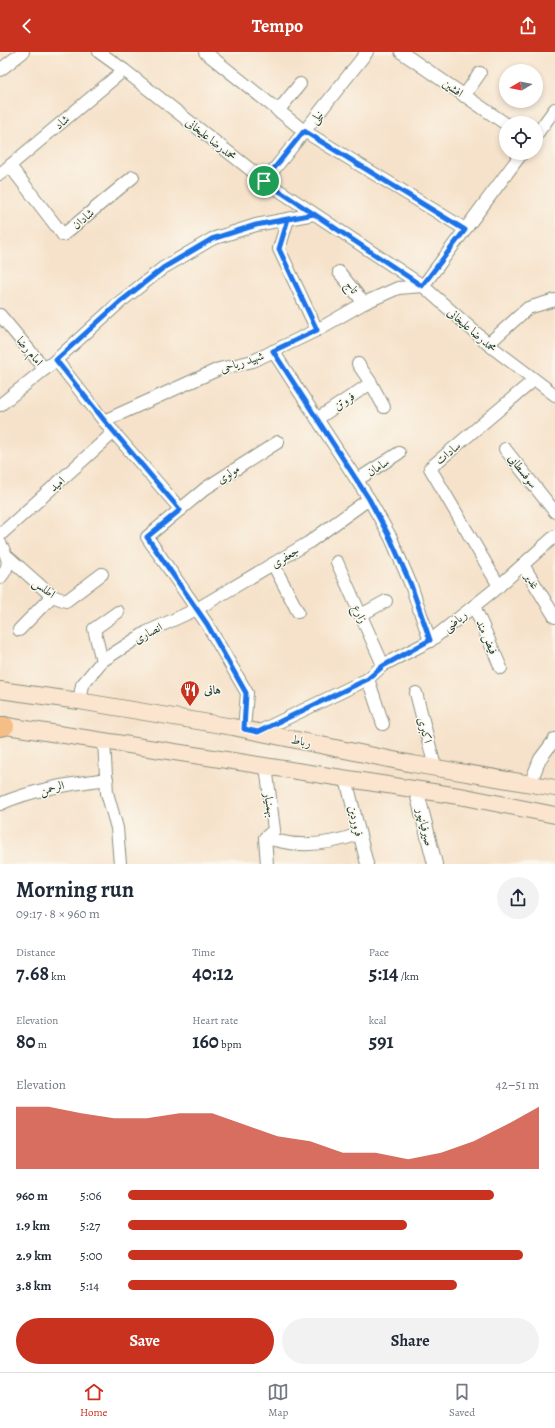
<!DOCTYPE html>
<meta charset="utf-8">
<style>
body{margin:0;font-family:Alegreya,Amiri,serif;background:#f2f2f3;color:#1f2937;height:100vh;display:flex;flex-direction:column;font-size:15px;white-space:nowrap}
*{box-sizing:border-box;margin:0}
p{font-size:13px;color:#747a83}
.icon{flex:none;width:22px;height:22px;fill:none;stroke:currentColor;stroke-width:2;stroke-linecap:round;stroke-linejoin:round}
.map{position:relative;height:812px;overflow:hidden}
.panel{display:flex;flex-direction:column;background:#fff;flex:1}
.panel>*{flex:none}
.needle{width:26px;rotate:260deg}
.controls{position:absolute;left:499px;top:12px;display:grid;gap:8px}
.controls a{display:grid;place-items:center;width:44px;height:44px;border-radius:50%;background:#fff;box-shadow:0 2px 6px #0003;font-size:20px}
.pin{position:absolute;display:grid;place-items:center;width:34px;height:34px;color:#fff;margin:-17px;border:2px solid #fff;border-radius:50%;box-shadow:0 1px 4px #0007}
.round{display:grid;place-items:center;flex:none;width:42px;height:42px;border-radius:21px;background:#f2f2f3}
.head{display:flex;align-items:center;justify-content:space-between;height:68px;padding:0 16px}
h1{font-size:22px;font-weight:700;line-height:30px}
.stats{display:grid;grid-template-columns:repeat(3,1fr);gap:6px;height:68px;padding:4px 16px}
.stats div{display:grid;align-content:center}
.stats b{font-size:20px;font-weight:700}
.stats small{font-size:11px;font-weight:400}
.stats p{font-size:11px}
.chart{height:112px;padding:8px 16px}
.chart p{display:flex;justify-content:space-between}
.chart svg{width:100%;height:72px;margin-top:4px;fill:#c8321e;opacity:.7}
.button{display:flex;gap:8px;margin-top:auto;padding:8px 16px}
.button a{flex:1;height:46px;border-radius:24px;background:#c8321e;color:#fff;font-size:16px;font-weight:700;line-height:46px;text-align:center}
.button a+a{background:#f2f2f3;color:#1f2937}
ul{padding:0 16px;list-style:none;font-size:13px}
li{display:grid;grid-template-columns:64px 48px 1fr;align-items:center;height:30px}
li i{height:10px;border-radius:5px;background:#c8321e}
header{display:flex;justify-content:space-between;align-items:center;height:52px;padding:0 16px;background:#c8321e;color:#fff;font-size:18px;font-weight:700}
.dock{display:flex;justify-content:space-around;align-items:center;height:56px;border-top:1px solid #e0e1e3;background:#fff;font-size:11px;color:#747a83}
.dock a{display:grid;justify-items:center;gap:2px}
.dock .on{color:#c8321e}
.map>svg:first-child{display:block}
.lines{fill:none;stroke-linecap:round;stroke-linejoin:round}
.minor-casing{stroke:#8a907f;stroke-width:14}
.tertiary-casing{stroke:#8a907f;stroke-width:16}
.secondary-casing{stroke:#8a907f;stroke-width:18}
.primary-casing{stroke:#8a907f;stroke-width:20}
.minor{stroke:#fff;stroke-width:12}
.tertiary{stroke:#fff;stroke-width:14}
.secondary{stroke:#fbe5cf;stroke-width:16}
.primary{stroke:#f6be87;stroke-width:18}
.route-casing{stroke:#fff;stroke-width:8}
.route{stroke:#1a73e8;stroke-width:5}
.labels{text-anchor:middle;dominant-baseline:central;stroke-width:3;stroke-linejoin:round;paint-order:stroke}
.street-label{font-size:12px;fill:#1f3d34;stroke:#fbf7ec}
.poi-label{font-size:12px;font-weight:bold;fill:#1f3d34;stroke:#fbf7ec;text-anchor:start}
</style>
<header><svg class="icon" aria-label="back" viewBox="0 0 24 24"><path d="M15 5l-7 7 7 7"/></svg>Tempo<svg class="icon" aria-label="share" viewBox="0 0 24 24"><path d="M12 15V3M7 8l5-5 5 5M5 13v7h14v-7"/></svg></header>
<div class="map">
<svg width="555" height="812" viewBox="0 0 555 812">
<rect width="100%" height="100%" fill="#fbf7ec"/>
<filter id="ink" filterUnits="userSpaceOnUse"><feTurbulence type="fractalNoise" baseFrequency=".025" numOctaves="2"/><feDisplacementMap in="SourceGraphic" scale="8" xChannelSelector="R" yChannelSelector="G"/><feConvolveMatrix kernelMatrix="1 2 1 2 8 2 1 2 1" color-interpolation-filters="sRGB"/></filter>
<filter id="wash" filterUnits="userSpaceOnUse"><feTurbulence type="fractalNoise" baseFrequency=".012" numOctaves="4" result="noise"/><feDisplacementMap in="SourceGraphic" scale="16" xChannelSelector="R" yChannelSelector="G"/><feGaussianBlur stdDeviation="0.9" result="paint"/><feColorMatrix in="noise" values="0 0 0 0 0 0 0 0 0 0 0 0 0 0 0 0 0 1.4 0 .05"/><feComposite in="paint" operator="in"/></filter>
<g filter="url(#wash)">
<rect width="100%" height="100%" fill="#f6e2ca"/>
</g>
<g filter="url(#ink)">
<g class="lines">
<defs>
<g id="minor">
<path d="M99,0l25,18 141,111 158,105 70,62 62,47"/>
<path d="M205,0l99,79 161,98"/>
<path d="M401,0l105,72"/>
<path d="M0,18l23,-18"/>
<path d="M464,44l16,-23"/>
<path d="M278,59l22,-27"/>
<path d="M536,83l19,-26"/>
<path d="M10,114l53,69 70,-58"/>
<path d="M0,122l124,-104"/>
<path d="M265,129l102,-129"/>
<path d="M288,167l-9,30 38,81"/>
<path d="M339,220l25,31"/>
<path d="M0,263l45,54"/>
<path d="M488,292l40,-36 27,-8"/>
<path d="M273,299l96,148 22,39 20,47 19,56"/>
<path d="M56,308l48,61 77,89"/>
<path d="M358,312l13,19 13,24"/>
<path d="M0,353l56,-45 64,-58 43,-34 49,-29 44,-14 58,-11"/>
<path d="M317,367l54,-36"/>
<path d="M104,369l115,-52 34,-8 64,-31 47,-27 34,-15 25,-2 99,-133"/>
<path d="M505,397l50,63"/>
<path d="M357,428l42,-27"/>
<path d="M0,483l114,-103"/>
<path d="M0,491c8,15 12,21 0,35"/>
<path d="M8,505l44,39 14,5 36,-27"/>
<path d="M337,510l46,103"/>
<path d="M273,512l25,48"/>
<path d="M523,513l32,52"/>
<path d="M499,534l-69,-118 104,-88"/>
<path d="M474,554l27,62"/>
<path d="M361,563l25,-14"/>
<path d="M19,578l33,-34"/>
<path d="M102,609l-8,-32 24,-17"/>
<path d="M368,627l15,45"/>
<path d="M416,641l19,74"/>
<path d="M79,649l3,-16 20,-24 45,-29 50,-23 111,-66 61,-44"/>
<path d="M244,677l3,-36 -40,-69 -60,-87 59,-49 72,-46"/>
<path d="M258,680l110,-53 15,-14 47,-24 69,-55 56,-50"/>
<path d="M104,689l3,52 10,35 3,36"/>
<path d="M266,714l8,64 -9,8 2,26"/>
<path d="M346,727l21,85"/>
<path d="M530,732l10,-25 15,-20"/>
<path d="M0,752c34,-15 70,-20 107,-25"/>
<path d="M265,786c11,2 23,6 35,6 20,1 39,-3 59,-10"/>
</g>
<path id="tertiary" d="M416,737l19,75"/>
<g id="secondary">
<path d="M0,638l79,11 154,26 180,37 142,24"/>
<path d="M0,673l465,72 90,18"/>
</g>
<path id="primary" d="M0,675l5,-1"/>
</defs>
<!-- minor casing -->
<use href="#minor" class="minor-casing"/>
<!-- tertiary casing -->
<use href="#tertiary" class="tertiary-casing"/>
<!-- secondary casing -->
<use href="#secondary" class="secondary-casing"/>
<!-- primary casing -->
<use href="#primary" class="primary-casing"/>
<!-- minor -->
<use href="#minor" class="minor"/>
<!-- tertiary -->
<use href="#tertiary" class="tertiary"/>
<!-- secondary -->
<use href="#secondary" class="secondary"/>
<!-- primary -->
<use href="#primary" class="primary"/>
</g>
</g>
<g class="lines" filter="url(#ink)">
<defs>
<path id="route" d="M264,129l50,33 -26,5 -9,30 38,81 -44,21 96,148 21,39 21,47 19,55 -47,26 -15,13 -110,53 -14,-3 2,-36 -39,-69 -60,-87 33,-27 -76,-90 -48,-60 64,-58 43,-34 49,-29 44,-14 58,-11 108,72 43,-56 -161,-99 -40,50"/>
</defs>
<!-- route casing -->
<use href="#route" class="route-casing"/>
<!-- route -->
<use href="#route" class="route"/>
</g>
<!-- icons -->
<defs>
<symbol id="restaurant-pin" viewBox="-11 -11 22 30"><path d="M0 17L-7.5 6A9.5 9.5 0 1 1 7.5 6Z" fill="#c8321e" stroke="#fbf7ec"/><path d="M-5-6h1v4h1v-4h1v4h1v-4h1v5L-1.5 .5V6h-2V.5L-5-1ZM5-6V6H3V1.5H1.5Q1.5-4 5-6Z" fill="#fff"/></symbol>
</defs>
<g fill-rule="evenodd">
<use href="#restaurant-pin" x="179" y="627" width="22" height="30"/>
</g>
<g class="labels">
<!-- street labels -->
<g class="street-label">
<text transform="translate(453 36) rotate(35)">افشین</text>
<text transform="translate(316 65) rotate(-52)">نیلی</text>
<text transform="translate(62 70) rotate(-40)">شاد</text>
<text transform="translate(211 87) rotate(38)">محمدرضا علیخانی</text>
<text transform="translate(83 167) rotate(-40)">شادان</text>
<text transform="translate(352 235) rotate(51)">تاج</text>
<text transform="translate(472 278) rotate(41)">محمدرضا علیخانی</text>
<text transform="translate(30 299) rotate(50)">امام رضا</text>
<text transform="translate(242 310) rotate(-18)">شهید ریاحی</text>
<text transform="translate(344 349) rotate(-34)">فروتن</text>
<text transform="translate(448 401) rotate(-40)">سادات</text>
<text transform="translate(378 415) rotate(-33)">سامان</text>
<text transform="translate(523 419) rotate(52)">سوفسطایی</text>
<text transform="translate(228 422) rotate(-33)">مولوی</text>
<text transform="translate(57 432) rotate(-42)">امید</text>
<text transform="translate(285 505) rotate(-31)">جعفری</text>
<text transform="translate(532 529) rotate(58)">غدیر</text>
<text transform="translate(44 536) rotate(37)">اطلس</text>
<text transform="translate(360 562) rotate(66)">زارع</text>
<text transform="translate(455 569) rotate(-38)">ریاضی</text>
<text transform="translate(148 581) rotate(-28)">انصاری</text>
<text transform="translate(487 585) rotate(66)">فیض مند</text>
<text transform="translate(425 678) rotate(75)">اکبری</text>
<text transform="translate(301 689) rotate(12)">رباط</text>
<text transform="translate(52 736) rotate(-14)">الرحمن</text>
<text transform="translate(270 753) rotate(81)">بهمنیار</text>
<text transform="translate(356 769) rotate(76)">فروردین</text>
<text transform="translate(425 775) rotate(76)">صیرفیانپور</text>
</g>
<!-- poi labels -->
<g class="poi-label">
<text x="204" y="638">هانی</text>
</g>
</g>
</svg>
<div class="controls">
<a><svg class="needle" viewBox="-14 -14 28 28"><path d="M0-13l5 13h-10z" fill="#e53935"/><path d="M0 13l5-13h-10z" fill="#747a83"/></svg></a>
<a><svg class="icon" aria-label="locate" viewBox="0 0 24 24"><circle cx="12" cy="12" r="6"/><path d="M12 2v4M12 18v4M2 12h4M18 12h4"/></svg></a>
</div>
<div class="pin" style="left:264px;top:129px;background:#1e9e55"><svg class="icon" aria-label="arrive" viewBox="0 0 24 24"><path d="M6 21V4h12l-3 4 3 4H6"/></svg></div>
</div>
<section class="panel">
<div class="head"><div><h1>Morning run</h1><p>09:17 · 8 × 960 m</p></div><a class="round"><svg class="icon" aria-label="share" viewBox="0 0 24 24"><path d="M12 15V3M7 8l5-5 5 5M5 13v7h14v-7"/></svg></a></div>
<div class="stats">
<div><p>Distance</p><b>7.68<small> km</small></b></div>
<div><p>Time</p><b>40:12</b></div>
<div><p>Pace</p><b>5:14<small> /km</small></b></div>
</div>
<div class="stats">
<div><p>Elevation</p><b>80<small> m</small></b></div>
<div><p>Heart rate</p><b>160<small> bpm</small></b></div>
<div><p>kcal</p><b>591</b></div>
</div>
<div class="chart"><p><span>Elevation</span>42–51 m</p>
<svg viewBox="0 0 160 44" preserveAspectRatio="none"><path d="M0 44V6L10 6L20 10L30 13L40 13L50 10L60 10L70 17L80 24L90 27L100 34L110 34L120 38L130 34L140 27L150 17L160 6V44z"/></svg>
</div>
<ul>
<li><b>960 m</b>5:06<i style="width:89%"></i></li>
<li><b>1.9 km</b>5:27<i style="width:68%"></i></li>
<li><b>2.9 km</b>5:00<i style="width:96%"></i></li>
<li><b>3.8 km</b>5:14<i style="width:80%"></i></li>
</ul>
<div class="button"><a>Save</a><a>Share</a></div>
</section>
<nav class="dock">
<a class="on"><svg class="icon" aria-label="home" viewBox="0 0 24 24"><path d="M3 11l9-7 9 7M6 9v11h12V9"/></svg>Home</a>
<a><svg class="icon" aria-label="map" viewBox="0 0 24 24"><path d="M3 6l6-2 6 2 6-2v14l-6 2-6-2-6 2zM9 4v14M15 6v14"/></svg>Map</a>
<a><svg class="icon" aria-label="saved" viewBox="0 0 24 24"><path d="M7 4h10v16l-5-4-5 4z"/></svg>Saved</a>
</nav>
